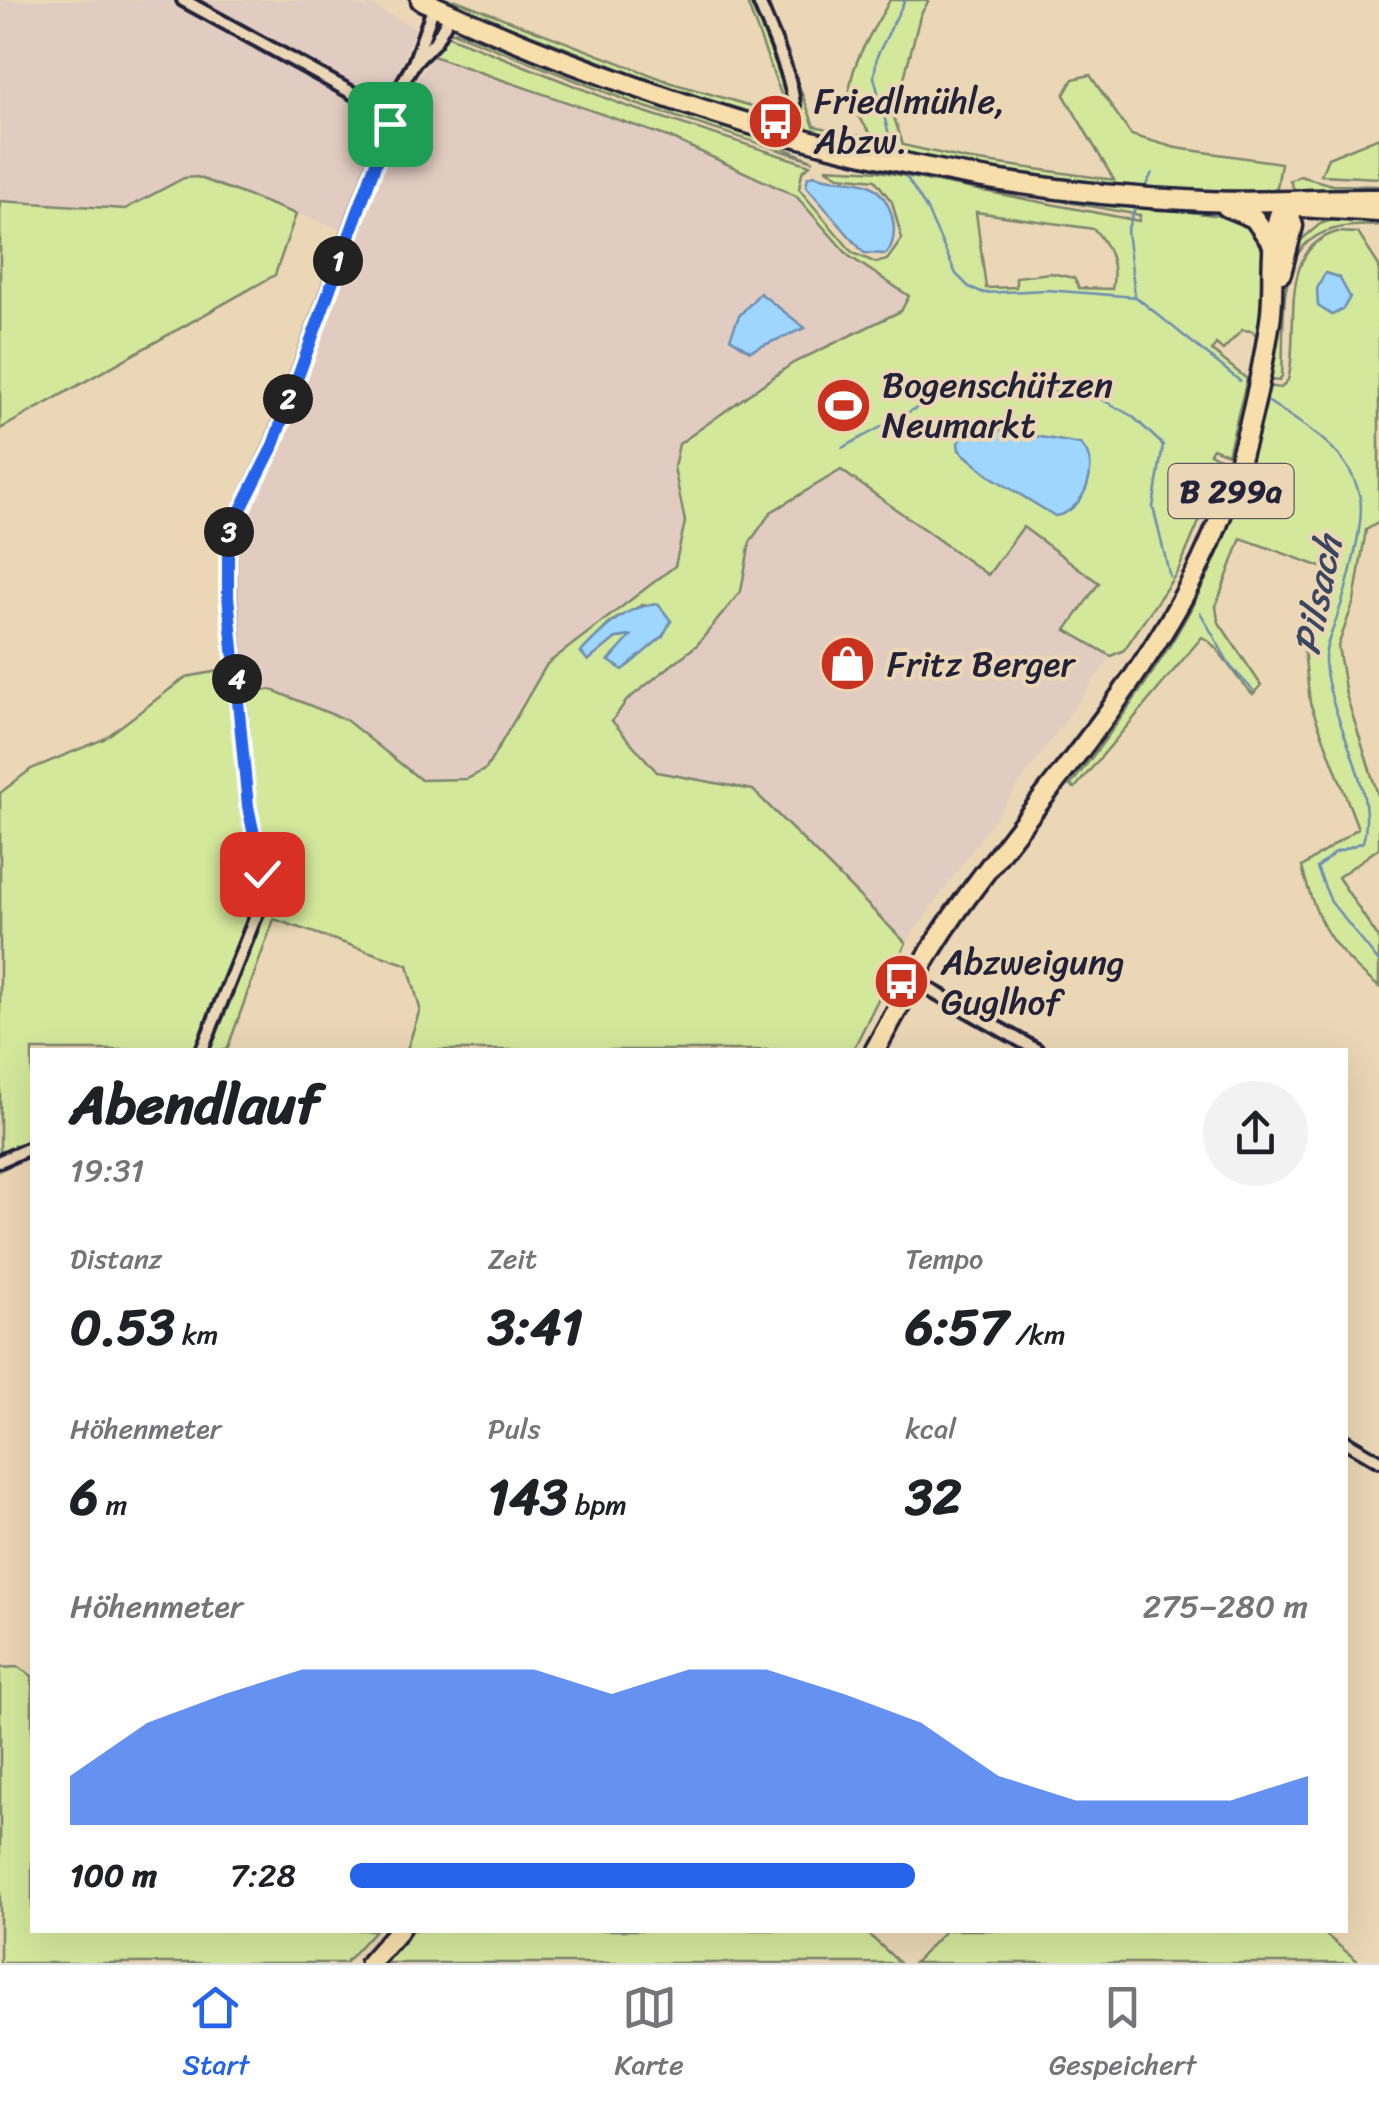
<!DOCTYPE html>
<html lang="de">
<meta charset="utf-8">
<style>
body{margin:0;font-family:Sriracha,sans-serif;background:#f2f2f2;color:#202124;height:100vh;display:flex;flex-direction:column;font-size:38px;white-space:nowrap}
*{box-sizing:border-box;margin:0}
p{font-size:32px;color:#757577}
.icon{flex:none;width:55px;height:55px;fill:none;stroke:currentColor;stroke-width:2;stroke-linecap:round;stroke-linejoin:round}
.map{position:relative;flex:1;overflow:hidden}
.drawer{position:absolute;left:30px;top:1048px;width:1318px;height:885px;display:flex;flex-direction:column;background:#fff;border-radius:0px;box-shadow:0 10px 40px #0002}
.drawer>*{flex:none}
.pin{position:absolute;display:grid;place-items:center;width:85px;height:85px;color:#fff;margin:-42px;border-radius:20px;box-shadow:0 5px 15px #0006}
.km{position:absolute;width:50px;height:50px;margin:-25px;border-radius:50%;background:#222;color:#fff;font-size:28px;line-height:50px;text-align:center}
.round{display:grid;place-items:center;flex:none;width:105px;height:105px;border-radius:52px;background:#f2f2f2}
.headline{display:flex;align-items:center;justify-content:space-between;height:170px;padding:0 40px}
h1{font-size:55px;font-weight:700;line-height:75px}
.stats{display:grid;grid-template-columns:repeat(3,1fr);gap:15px;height:170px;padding:10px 40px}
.stats div{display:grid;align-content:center}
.stats b{font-size:50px;font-weight:700}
.stats small{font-size:28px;font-weight:400}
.stats p{font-size:28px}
.chart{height:280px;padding:20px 40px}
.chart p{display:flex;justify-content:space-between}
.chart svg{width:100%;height:180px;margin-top:10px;fill:#2563eb;opacity:.7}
ul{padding:0 40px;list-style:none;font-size:32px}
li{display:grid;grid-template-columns:160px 120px 1fr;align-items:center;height:75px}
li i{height:25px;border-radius:12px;background:#2563eb}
.dock{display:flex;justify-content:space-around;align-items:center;height:140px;border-top:2px solid #e0e0e0;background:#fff;font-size:28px;color:#757577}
.dock a{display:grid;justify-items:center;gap:5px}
.dock .on{color:#2563eb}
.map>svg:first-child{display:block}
.built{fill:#e2ccc2}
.green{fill:#d4e89c;stroke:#7b856c;stroke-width:2.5;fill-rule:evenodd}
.water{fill:#9fd6fe;stroke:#6d8eb0;stroke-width:2.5}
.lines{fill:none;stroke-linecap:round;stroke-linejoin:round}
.stream{stroke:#6d8eb0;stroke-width:2.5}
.minor-casing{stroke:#22223b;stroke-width:18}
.primary-casing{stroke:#22223b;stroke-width:25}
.minor{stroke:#ebd7b5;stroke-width:10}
.primary{stroke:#f8deab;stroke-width:18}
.route-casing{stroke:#fff;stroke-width:20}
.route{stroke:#2563eb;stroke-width:12}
.labels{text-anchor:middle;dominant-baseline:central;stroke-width:8;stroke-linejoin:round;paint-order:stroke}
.shield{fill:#ebd7b5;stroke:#5e5860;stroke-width:2.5}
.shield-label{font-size:32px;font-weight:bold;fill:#22223b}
.poi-label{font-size:35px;fill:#22223b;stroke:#ebd7b5;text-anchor:start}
.water-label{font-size:38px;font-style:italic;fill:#3b4662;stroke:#ebd7b5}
</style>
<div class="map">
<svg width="1379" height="1963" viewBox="0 0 1379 1963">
<rect width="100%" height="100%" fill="#ebd7b5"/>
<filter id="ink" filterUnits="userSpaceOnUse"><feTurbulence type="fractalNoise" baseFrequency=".01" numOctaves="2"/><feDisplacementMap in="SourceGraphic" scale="20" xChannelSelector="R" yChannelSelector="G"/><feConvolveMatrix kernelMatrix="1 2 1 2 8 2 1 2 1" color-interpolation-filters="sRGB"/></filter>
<g filter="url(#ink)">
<!-- built -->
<g class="built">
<path d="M0,0h349l17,9 3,-5 46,24 -72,201 10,4 52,-135 28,-42 238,82 125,58 53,60 60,39 -7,16 -109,52 -114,81 -5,23 11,55 -10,44 -77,58 -76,77 -36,68 -19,10 -46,1 -149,-90 -29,-1 -10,-149 10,-30 19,-27 13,-31 30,-88 -9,-4 46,-130 -145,-53 -13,1 -59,31 -125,-8z"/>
<path d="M841,470l147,105 34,-48 77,56 -32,47 44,26 -205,287 -153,-153 -96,-18 -45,-51 15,-21 70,-55 44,-54 9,-49 21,-30z"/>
</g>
<!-- green -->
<g class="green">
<path d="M442,0h14l216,83 111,32 -2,-21 -35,-94h7l34,89 5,30 -64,-8z"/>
<path d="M762,0h5l47,126 60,13c-6,-11 -18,-23 -22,-34 -11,-31 24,-78 38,-105h39l-9,16 -26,101 9,28 62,14 149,21 -50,-85 9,-16 17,-4 41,60 45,13 105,15 -4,25c-16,12 -56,4 -75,3 -135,-8 -263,-27 -394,-59z"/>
<path d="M458,31l121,47 167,54 68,29 -178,-57 -184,-72z"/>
<path d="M446,35l177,70 187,60 -8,7 -3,17 54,64 23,10 11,-3 15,-21 -10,-37 -17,-22 -36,-4 -14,-8 54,3 260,50 1,-6 -101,-18 10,-3 180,23 23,9 14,16 2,19 -10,77 -6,-7 -10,-1 -19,20 -7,-6 -4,7 35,28 -19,75 -15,-6 -3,5 15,8 -47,110 -54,79 -13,6 -45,-26 33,-47 -76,-56 -35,48 -147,-105 -70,42 -21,30 -9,49 -44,54 -70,55 -15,21 45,51 96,18 153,153 -53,107h-446l13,-41 -12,-44 -134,-46 -47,131h-195v106l-32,14v-377l31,-24 73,-30 82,-62 44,-8 2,20 40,1 74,30 75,60 46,-1 19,-10 61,-105 128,-98 10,-44 -11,-55 5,-23 114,-81 108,-52 8,-15 -60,-40 -53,-60 -125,-58 -238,-82zM976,212l118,17c16,18 23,36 18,60l-33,-1 -5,-10 -23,-5 -35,4v10l-30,1zM642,605h17l12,16 -9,16 -39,32 -14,-9 24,-24 -17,2 -28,22 -7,-8 31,-31z"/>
<path d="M1379,137v41l-58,-3 7,-17z"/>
<path d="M1300,176l32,9 47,1v7l-83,-1 -6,-11z"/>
<path d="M197,177l99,37 -21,61 -275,154v-228l125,8 59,-31z"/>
<path d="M1335,219h44v7c-109,-7 -93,67 -97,150l-3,5 -11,-1 27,-135 25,-21z"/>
<path d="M1337,232l21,1 21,33v256l-13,8 -12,71 -16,45 8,49 33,103v50l-41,29 41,62v48c-46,-37 -62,-62 -77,-120l56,-39 -48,-125 -6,-53 23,-81 -86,-31 -25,68 2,15 43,64 -8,9c-20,-16 -31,-47 -51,-57l-127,151 -5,-2c61,-79 120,-159 156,-253 19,-47 29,-98 40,-147l15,2 7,-8c13,-47 -13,-131 49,-148z"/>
<path d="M18,1667l14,9v254h343l-30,33h-345v-295z"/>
<path d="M412,1930h452l36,33h-516z"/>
<path d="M946,1930h374l40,33h-446z"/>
</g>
<!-- water -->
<g class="water">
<path d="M814,175c18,7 39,3 55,10 23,11 33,51 17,69l-22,-1 -58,-67 2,-9z"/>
<path d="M1325,273l14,4 11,20 -7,12 -11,6 -14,-9 -1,-17z"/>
<path d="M760,293l45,35 -55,23 -20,-13 9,-22z"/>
<path d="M984,427l96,17c23,19 4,69 -25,72l-65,-40 -31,-26 -1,-7 10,-14z"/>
<path d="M658,604l13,17 -9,16 -39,33 -14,-9 22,-25 -15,2 -28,23 -7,-9c23,-23 43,-46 77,-48z"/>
</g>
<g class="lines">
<!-- stream -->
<g class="stream">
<path d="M894,154l-20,-77 3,-21 28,-56"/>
<path d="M902,170l24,38 30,66 13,13 15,6 63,-3 89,7 104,84"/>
<path d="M1144,189l8,-16"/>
<path d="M1135,295l-8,-64 9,-26"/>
<path d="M1088,392l44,24 31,29 -10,62 17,70"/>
<path d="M1269,402c38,26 81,47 91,96 5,25 -14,94 -23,119 -4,14 -13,30 -12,44 3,59 54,125 38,181l-29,11 -17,15 14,34 48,60"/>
<path d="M842,448l91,-49 24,-7 123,-1"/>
<path d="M1200,612l31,55 22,23"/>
</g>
<defs>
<g id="minor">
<path d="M183,0l175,96 32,9"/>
<path d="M758,0c17,42 43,90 36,137"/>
<path d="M415,62l20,-20 16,-29"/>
<path d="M913,980l124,70"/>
<path d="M202,1050l60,-149v-26l-14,-69 -19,-210 -1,-61 43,-87 118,-324 1,-19 24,-42 20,-57"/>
<path d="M0,1161l32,-14"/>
<path d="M1345,1441l34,20"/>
</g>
<g id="primary">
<path d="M421,0c246,112 511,191 783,201 59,3 116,-3 175,-2"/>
<path d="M1227,207l27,11 20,28"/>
<path d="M1300,207l79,5"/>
<path d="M1281,273l12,-47 -8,-24"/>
<path d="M875,1050c28,-51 55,-103 89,-149 81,-112 179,-216 238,-341 36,-76 55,-156 68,-239 6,-36 -4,-87 15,-119"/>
<path d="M370,1963l29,-33"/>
</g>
</defs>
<!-- minor casing -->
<use href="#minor" class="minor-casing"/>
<!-- primary casing -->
<use href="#primary" class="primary-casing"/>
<!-- minor -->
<use href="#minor" class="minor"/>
<!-- primary -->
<use href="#primary" class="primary"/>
</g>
</g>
<g class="lines" filter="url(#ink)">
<defs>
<path id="route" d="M262,874l-14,-68 -20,-210v-61l44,-87 118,-324"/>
</defs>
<!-- route casing -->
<use href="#route" class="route-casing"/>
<!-- route -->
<use href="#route" class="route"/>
</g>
<!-- icons -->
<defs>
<symbol id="bus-disc" viewBox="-11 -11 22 22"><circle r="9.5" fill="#c8321e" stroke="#ebd7b5"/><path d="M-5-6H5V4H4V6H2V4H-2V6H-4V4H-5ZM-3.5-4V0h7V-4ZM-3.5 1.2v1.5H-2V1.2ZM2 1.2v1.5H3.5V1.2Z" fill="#fff"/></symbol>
<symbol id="stadium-disc" viewBox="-11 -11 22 22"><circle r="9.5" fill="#c8321e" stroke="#ebd7b5"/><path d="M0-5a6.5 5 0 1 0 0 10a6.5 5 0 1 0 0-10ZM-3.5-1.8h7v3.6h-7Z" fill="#fff"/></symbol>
<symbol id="shop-disc" viewBox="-11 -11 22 22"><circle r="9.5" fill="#c8321e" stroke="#ebd7b5"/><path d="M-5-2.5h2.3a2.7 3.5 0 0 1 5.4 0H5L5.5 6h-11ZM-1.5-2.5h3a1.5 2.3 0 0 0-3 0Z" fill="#fff"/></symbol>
</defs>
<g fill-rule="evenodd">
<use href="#bus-disc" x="744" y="90" width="63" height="63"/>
<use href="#stadium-disc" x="812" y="374" width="63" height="63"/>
<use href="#shop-disc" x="816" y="632" width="63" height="63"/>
<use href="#bus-disc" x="870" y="950" width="63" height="63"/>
</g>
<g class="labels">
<!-- shield labels -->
<rect class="shield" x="1168.5" y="464" width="125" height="54" rx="8"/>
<g class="shield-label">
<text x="1231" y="491">B 299a</text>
</g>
<!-- poi labels -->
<g class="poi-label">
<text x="814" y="101">Friedlmühle,<tspan x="814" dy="40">Abzw.</tspan></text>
<text x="882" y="385">Bogenschützen<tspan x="882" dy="40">Neumarkt</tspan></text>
<text x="887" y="664">Fritz Berger</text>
<text x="941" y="962">Abzweigung<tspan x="941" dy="40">Guglhof</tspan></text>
</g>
<!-- water labels -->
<g class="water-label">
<text transform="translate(1318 595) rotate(-79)">Pilsach</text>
</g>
</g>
</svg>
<div class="pin" style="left:390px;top:124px;background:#1e9e55"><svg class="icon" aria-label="arrive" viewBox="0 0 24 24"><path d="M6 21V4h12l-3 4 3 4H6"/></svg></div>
<div class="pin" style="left:262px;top:874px;background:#d93025"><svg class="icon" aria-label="check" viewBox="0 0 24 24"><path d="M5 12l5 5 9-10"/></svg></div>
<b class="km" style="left:338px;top:261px">1</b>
<b class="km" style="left:288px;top:399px">2</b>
<b class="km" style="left:229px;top:532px">3</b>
<b class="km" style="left:237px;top:679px">4</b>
<section class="drawer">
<div class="headline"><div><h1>Abendlauf</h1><p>19:31</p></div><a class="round"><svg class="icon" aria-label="share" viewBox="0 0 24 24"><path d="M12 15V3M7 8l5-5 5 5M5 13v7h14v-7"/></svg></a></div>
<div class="stats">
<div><p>Distanz</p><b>0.53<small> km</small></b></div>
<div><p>Zeit</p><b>3:41</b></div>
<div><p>Tempo</p><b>6:57<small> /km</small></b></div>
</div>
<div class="stats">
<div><p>Höhenmeter</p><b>6<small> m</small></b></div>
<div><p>Puls</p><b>143<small> bpm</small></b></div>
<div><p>kcal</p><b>32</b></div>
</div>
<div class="chart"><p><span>Höhenmeter</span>275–280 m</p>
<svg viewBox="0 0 160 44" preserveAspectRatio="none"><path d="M0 44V32L10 19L20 12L30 6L40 6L50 6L60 6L70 12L80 6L90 6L100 12L110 19L120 32L130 38L140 38L150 38L160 32V44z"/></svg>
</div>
<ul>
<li><b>100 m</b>7:28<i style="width:59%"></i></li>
</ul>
</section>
</div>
<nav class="dock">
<a class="on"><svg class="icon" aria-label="home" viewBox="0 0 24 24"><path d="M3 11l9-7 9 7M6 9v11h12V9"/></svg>Start</a>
<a><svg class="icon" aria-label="map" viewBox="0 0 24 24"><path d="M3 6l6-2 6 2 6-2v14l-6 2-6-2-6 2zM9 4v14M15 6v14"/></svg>Karte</a>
<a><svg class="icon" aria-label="saved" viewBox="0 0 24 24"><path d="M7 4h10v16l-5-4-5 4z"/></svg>Gespeichert</a>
</nav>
